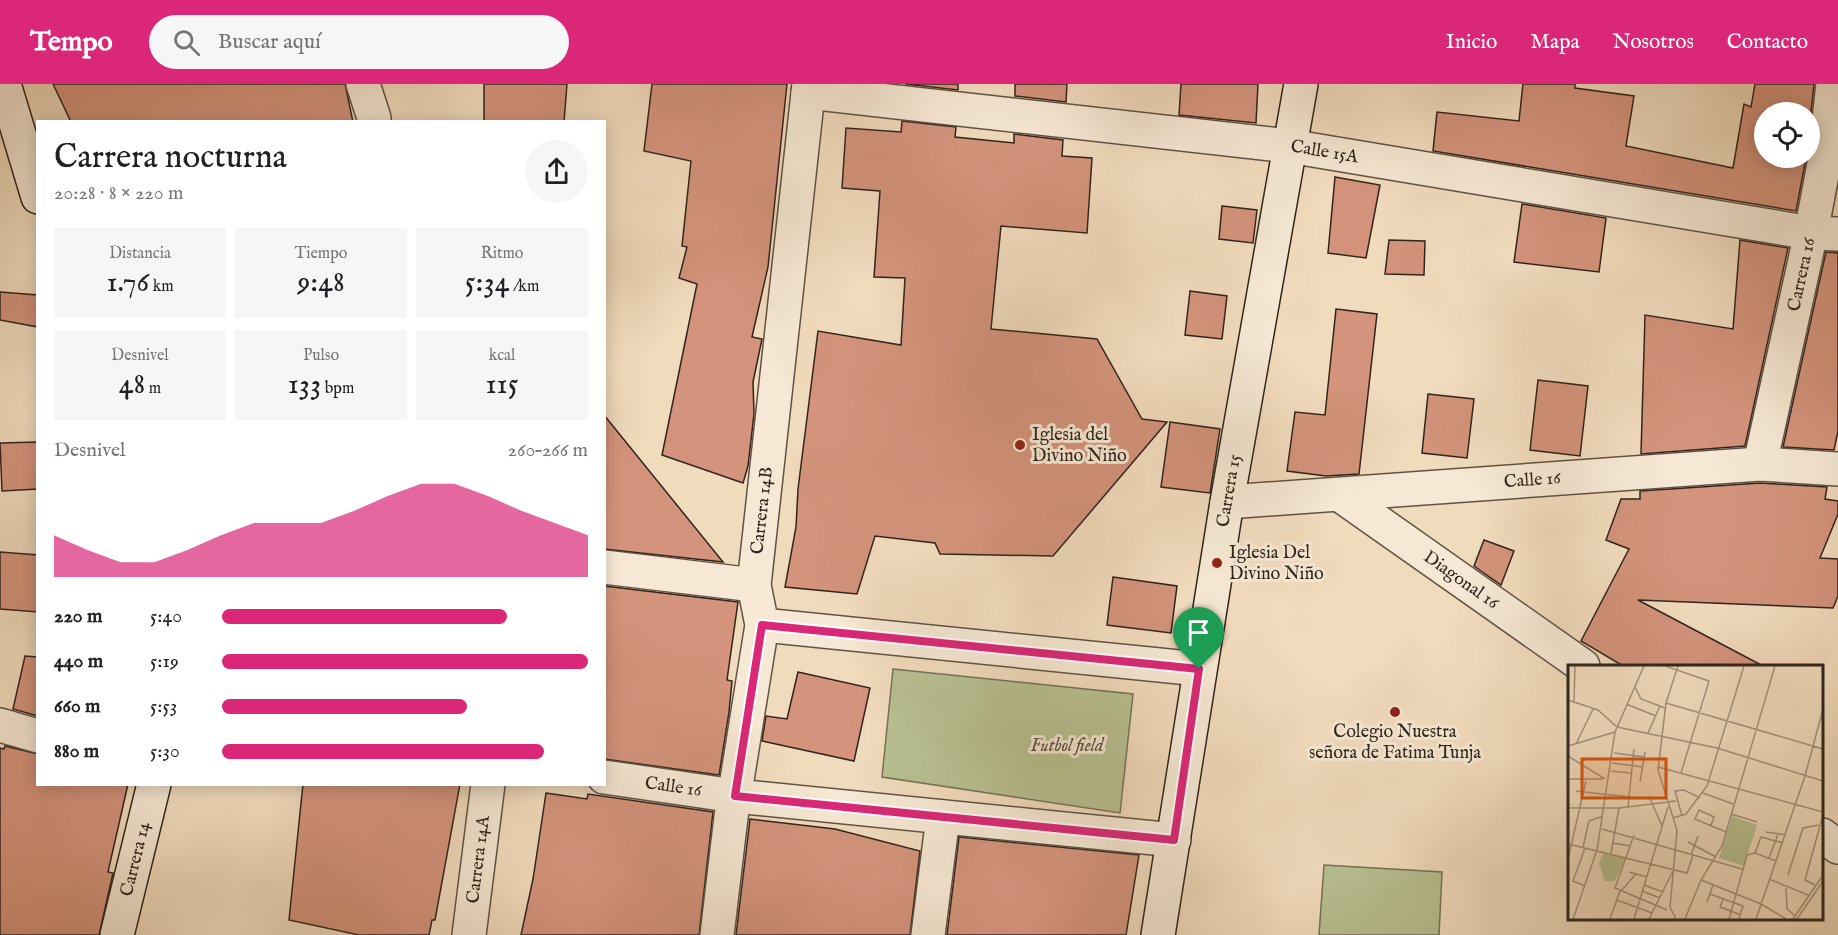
<!DOCTYPE html>
<html lang="es">
<meta charset="utf-8">
<style>
body{margin:0;font-family:"IM FELL English",serif;background:#f6f6f6;color:#202124;height:100vh;display:flex;flex-direction:column;font-size:22px;white-space:nowrap}
*{box-sizing:border-box;margin:0}
p{font-size:20px;color:#757577}
.icon{flex:none;width:33px;height:33px;fill:none;stroke:currentColor;stroke-width:2;stroke-linecap:round;stroke-linejoin:round}
.map{position:relative;flex:1;overflow:hidden}
.details{position:absolute;left:36px;top:36px;width:570px;height:666px;display:flex;flex-direction:column;background:#fff;border-radius:0px;box-shadow:0 3px 15px #0003}
.details>*{flex:none}
.buttons{position:absolute;left:1754px;top:18px;display:grid;gap:12px}
.buttons a{display:grid;place-items:center;width:66px;height:66px;border-radius:50%;background:#fff;box-shadow:0 3px 15px #0003;font-size:30px}
.pin{position:absolute;display:grid;place-items:center;width:51px;height:51px;color:#fff;margin:-62px -26px;border-radius:50% 50% 50% 0;rotate:-45deg;box-shadow:0 0 6px #0007}
.pin .icon{rotate:45deg}
.round{display:grid;place-items:center;flex:none;width:63px;height:63px;border-radius:32px;background:#f6f6f6}
.headline{display:flex;align-items:center;justify-content:space-between;height:102px;padding:0 18px}
h1{font-size:33px;font-weight:600;line-height:45px}
.figures{display:grid;grid-template-columns:repeat(3,1fr);gap:9px;height:102px;padding:6px 18px}
.figures div{display:grid;align-content:center;border-radius:0px;background:#f6f6f6;text-align:center}
.figures b{font-size:30px;font-weight:600}
.figures small{font-size:16px;font-weight:400}
.figures p{font-size:16px}
.chart{height:168px;padding:12px 18px}
.chart p{display:flex;justify-content:space-between}
.chart svg{width:100%;height:108px;margin-top:6px;fill:#db2777;opacity:.7}
ul{padding:0 18px;list-style:none;font-size:20px}
li{display:grid;grid-template-columns:96px 72px 1fr;align-items:center;height:45px}
li i{height:15px;border-radius:8px;background:#db2777}
header{display:flex;align-items:center;gap:36px;box-sizing:border-box;height:84px;padding:0 30px;background:#db2777;color:#fff}
header strong{font-size:28px}
nav{display:flex;gap:33px;margin-inline-start:auto;font-size:21px}
.search{width:420px;height:54px;background:#f6f6f6;display:flex;align-items:center;gap:15px;box-sizing:border-box;padding:0 21px;border-radius:33px;color:#757577;font-size:22px}
.map>svg:first-child{display:block}
.green{fill:#b8c092;stroke:#747256;stroke-width:1.5}
.building{fill:#d3937c;stroke:#30241b;stroke-width:1.5}
.lines{fill:none;stroke-linecap:round;stroke-linejoin:round}
.street-casing{stroke:#605244;stroke-width:36}
.secondary-casing{stroke:#30241b;stroke-width:36}
.street{stroke:#f6e8d4;stroke-width:33}
.secondary{stroke:#f6e8d4;stroke-width:33}
.route-casing{stroke:#fff;stroke-width:12}
.route{stroke:#db2777;stroke-width:8}
.poi-dot{fill:#8f2418;stroke:#f6e8d4;stroke-width:2}
.labels{text-anchor:middle;dominant-baseline:central;stroke-width:6;stroke-linejoin:round;paint-order:stroke}
.street-label{font-size:18px;fill:#30241b;stroke:#f6e8d4}
.poi-label{font-size:18px;fill:#30241b;stroke:#f6e8d4;text-anchor:start}
.park-label{font-size:18px;font-style:italic;fill:#524b39;stroke:#f6e8d4}
.inset-road{fill:none;stroke:#a4927c;stroke-width:1.5}
.view{fill:#d6540e;fill-opacity:0.15;stroke:#d6540e;stroke-width:3}
.inset-edge{fill:none;stroke:#30241b;stroke-width:3}
</style>
<header>
<strong>Tempo</strong>
<div class="search"><svg class="icon" aria-label="search" viewBox="0 0 24 24"><circle cx="10" cy="10" r="6"/><path d="M15 15l6 6"/></svg>Buscar aquí</div>
<nav><a>Inicio</a><a>Mapa</a><a>Nosotros</a><a>Contacto</a></nav>
</header>
<div class="map">
<svg width="1838" height="851" viewBox="0 0 1838 851">
<rect width="100%" height="100%" fill="#f1dbbd"/>
<filter id="stains"><feTurbulence type="fractalNoise" baseFrequency=".00333" numOctaves="4"/><feColorMatrix values="0 0 0 0 .2 0 0 0 0 .09 0 0 0 0 .02 0 0 0 .5 -.17"/></filter>
<radialGradient id="worn" r=".72"><stop offset=".6" stop-color="#630" stop-opacity="0"/><stop offset="1" stop-color="#630" stop-opacity=".3"/></radialGradient>
<!-- green -->
<g class="green">
<path d="M893,585l240,25 -13,119 -238,-36z"/>
<path d="M1324,781l118,7 -3,63h-120z"/>
</g>
<!-- building -->
<g class="building">
<path d="M53,0h292l8,38h-282z"/>
<path d="M484,0h83l-3,38h-80z"/>
<path d="M652,0h135l-19,183 -16,70 10,2 -9,43 1,32 -6,52 -5,17 -81,-28 35,-171 -18,-6 8,-31 -5,-1 9,-85 -47,-10z"/>
<path d="M905,0h53v6z"/>
<path d="M1015,0h52l-1,18 -51,-6z"/>
<path d="M1181,0h77l-2,39 -77,-8z"/>
<path d="M1523,0h52v4l59,8 -8,50 107,22 11,-64 7,3 4,-23h59l-5,46v-18h-45v46h42l-10,53 -363,-60 4,-39 82,9z"/>
<path d="M902,37l54,6 -1,10 59,6v-9l49,6 -1,16 30,2 -5,75 -86,-7 -10,103 106,10 45,80 25,3 -114,134 -113,-2 -5,-11 -60,-7 -18,58 -72,-7 11,-60 2,-38 20,-158 83,14 4,-67 -31,-1 6,-86 -38,-3 4,-60 55,4z"/>
<path d="M1335,93l45,8 -14,73 -38,-5z"/>
<path d="M1522,120l84,14 -7,54 -85,-10z"/>
<path d="M1222,122l35,4 -4,33 -34,-4z"/>
<path d="M1389,156l36,1 -1,34 -39,-1z"/>
<path d="M1740,156l48,8 -43,198 -104,8 4,-139 88,14z"/>
<path d="M1826,168l12,1v178l-4,19 -51,-3z"/>
<path d="M1190,207l37,5 -5,43 -37,-4z"/>
<path d="M0,208l38,3v32l-38,-7z"/>
<path d="M1336,225l41,5 -18,160 -33,2 -39,-5 8,-59 30,3z"/>
<path d="M1538,296l50,6 -8,70 -50,-6z"/>
<path d="M1428,310l46,5 -7,59 -45,-5z"/>
<path d="M604,331l119,147 -119,-13z"/>
<path d="M1170,338l50,7 -10,64 -49,-6z"/>
<path d="M38,358v47l-36,2 -2,-48z"/>
<path d="M1760,399l67,4 -2,12 13,2v13l-18,44 18,1v37l-5,12 -195,-8 125,66h-140l-42,-25 48,-92 -23,-9 15,-41h19v-8z"/>
<path d="M1484,456l30,11 -13,34 -27,-19z"/>
<path d="M0,468l38,3v57l-38,-3z"/>
<path d="M1113,493l64,9 -6,47 -64,-8z"/>
<path d="M604,502l134,16 -11,78 5,1 -3,31 -10,63 -115,-16z"/>
<path d="M25,572l13,1v59l-25,-7z"/>
<path d="M798,588l72,16 -16,73 -92,-20 4,-25 21,3z"/>
<path d="M5,662l33,8v30h90l-20,88 5,1 -14,62h-99v-187l4,1z"/>
<path d="M303,700h157l-25,136h-3l-3,15h-70l-70,-15z"/>
<path d="M546,709l41,6 1,-5 125,18 -14,123h-178l12,-56z"/>
<path d="M750,735l85,10 85,22 -10,84h-174z"/>
<path d="M959,753l180,18 -13,80h-179z"/>
</g>
<g class="lines">
<defs>
<g id="street">
<path d="M363,0l11,34"/>
<path id="s1" d="M808,8l481,54 522,87 27,1"/>
<path id="s2" d="M1760,380l51,-231 13,-69 9,-80"/>
<path id="s3" d="M1340,411l243,171"/>
<path id="s4" d="M1227,418l533,-38 78,5"/>
<path d="M604,483l150,18"/>
<path d="M762,541l437,44"/>
<path d="M0,641l38,11"/>
<path id="s5" d="M604,693l131,19 439,44"/>
<path d="M1822,751l16,12"/>
<path id="s6" d="M469,851l19,-151"/>
<path id="s7" d="M717,851l14,-118 31,-192 -8,-40 55,-501"/>
<path d="M928,851l15,-118"/>
</g>
<g id="secondary">
<path d="M4,0l34,113"/>
<path id="s8" d="M117,851l37,-151"/>
<path id="s9" d="M1158,851l69,-433 74,-418"/>
</g>
</defs>
<!-- street casing -->
<use href="#street" class="street-casing"/>
<!-- secondary casing -->
<use href="#secondary" class="secondary-casing"/>
<!-- street -->
<use href="#street" class="street"/>
<!-- secondary -->
<use href="#secondary" class="secondary"/>
</g>
<g class="lines">
<defs>
<path id="route" d="M762,541l437,44 -25,171 -439,-44z"/>
</defs>
<!-- route casing -->
<use href="#route" class="route-casing"/>
<!-- route -->
<use href="#route" class="route"/>
</g>
<!-- markers -->
<g class="poi-dot">
<circle cx="1020" cy="361" r="6"/>
<circle cx="1217" cy="479" r="6"/>
<circle cx="1395" cy="628" r="6"/>
</g>
<g class="labels">
<!-- street labels -->
<g class="street-label">
<text stroke="none"><textPath href="#s1" startOffset="520">Calle 15A</textPath></text>
<text stroke="none"><textPath href="#s2" startOffset="194">Carrera 16</textPath></text>
<text stroke="none"><textPath href="#s4" startOffset="306">Calle 16</textPath></text>
<text stroke="none"><textPath href="#s9" startOffset="450">Carrera 15</textPath></text>
<text stroke="none"><textPath href="#s7" startOffset="429">Carrera 14B</textPath></text>
<text stroke="none"><textPath href="#s3" startOffset="148">Diagonal 16</textPath></text>
<text stroke="none"><textPath href="#s5" startOffset="70">Calle 16</textPath></text>
<text stroke="none"><textPath href="#s8" startOffset="78">Carrera 14</textPath></text>
<text stroke="none"><textPath href="#s6" startOffset="76">Carrera 14A</textPath></text>
</g>
<!-- poi labels -->
<g class="poi-label">
<text x="1032" y="351">Iglesia del<tspan x="1032" dy="21">Divino Niño</tspan></text>
<text x="1229" y="469">Iglesia Del<tspan x="1229" dy="21">Divino Niño</tspan></text>
<text x="1395" y="648" text-anchor="middle">Colegio Nuestra<tspan x="1395" dy="21">señora de Fatima Tunja</tspan></text>
</g>
<!-- park labels -->
<g class="park-label">
<text x="1067" y="662">Futbol field</text>
</g>
</g>
<!-- overview -->
<g transform="translate(1568 581)">
<rect width="255" height="255" fill="#f1dbbd"/>
<path d="M164,151l25,9 -13,41 -25,-8zM35,188l23,5 -11,23h-10l-6,-18z" fill="#b8c092"/>
<path class="inset-road" d="M97,1l44,15 -28,92M67,22l6,12 24,9M0,35l30,10 19,17 100,21 106,33M6,38l1,-37M98,38l157,46M58,39l30,12M80,68l12,-27M8,79l17,-35M0,81l47,-14M46,88l31,4M0,91l37,23M44,98l31,4M90,102l165,45M43,106l20,2M0,114h35M72,117l5,-30M8,126l53,6M135,128l30,11M81,131l13,30M60,142l6,-58M0,143h51l57,-7M163,149l26,8M114,151l-7,-25 9,-1 16,8M105,153l13,-4 21,-28 37,-120M143,160l3,-8 -15,-7 -4,9 31,13M34,164l140,40M198,167l20,3M66,170l-19,53 52,22M120,177l28,15M44,178l19,3M0,179l119,29 6,-18M15,182l6,-26 14,-5M43,188l8,-45M187,188l6,-16 22,6M123,190l7,-19M201,193l9,-24M0,194l18,-78M61,207l18,5M220,210l15,-47 16,-3M201,214l39,16M133,215l60,24 25,15M76,220l19,7M247,220l-10,-5 18,-65M17,221l-12,-5 12,-33M218,223l1,21 8,7M53,226l15,-17M74,226l18,7M142,229l33,12 -4,13M155,234l-3,8 21,8M49,235l35,13M139,237l6,-17M5,254l24,-69 18,-118 29,-66M42,254l10,-28M66,254l34,-112M81,254l25,-50M108,254l-6,-12 7,-77 -19,-60 8,-67 12,-37M117,254l16,-39 21,-34 53,-180M161,254l18,-64 8,-2 21,8M188,254l49,-143 18,-67M225,254l30,-44M229,254l26,-38"/>
<path class="view" d="M14,94h84v39h-84z"/>
<rect width="255" height="255" class="inset-edge"/>
</g>
<rect width="100%" height="100%" filter="url(#stains)"/>
<rect width="100%" height="100%" fill="url(#worn)"/>
</svg>
<div class="buttons">
<a><svg class="icon" aria-label="locate" viewBox="0 0 24 24"><circle cx="12" cy="12" r="6"/><path d="M12 2v4M12 18v4M2 12h4M18 12h4"/></svg></a>
</div>
<div class="pin" style="left:1199px;top:585px;background:#1e9e55"><svg class="icon" aria-label="arrive" viewBox="0 0 24 24"><path d="M6 21V4h12l-3 4 3 4H6"/></svg></div>
<section class="details">
<div class="headline"><div><h1>Carrera nocturna</h1><p>20:28 · 8 × 220 m</p></div><a class="round"><svg class="icon" aria-label="share" viewBox="0 0 24 24"><path d="M12 15V3M7 8l5-5 5 5M5 13v7h14v-7"/></svg></a></div>
<div class="figures">
<div><p>Distancia</p><b>1.76<small> km</small></b></div>
<div><p>Tiempo</p><b>9:48</b></div>
<div><p>Ritmo</p><b>5:34<small> /km</small></b></div>
</div>
<div class="figures">
<div><p>Desnivel</p><b>48<small> m</small></b></div>
<div><p>Pulso</p><b>133<small> bpm</small></b></div>
<div><p>kcal</p><b>115</b></div>
</div>
<div class="chart"><p><span>Desnivel</span>260–266 m</p>
<svg viewBox="0 0 160 44" preserveAspectRatio="none"><path d="M0 44V27L10 33L20 38L30 38L40 33L50 27L60 22L70 22L80 22L90 17L100 11L110 6L120 6L130 11L140 17L150 22L160 27V44z"/></svg>
</div>
<ul>
<li><b>220 m</b>5:40<i style="width:78%"></i></li>
<li><b>440 m</b>5:19<i style="width:100%"></i></li>
<li><b>660 m</b>5:53<i style="width:67%"></i></li>
<li><b>880 m</b>5:30<i style="width:88%"></i></li>
</ul>
</section>
</div>
